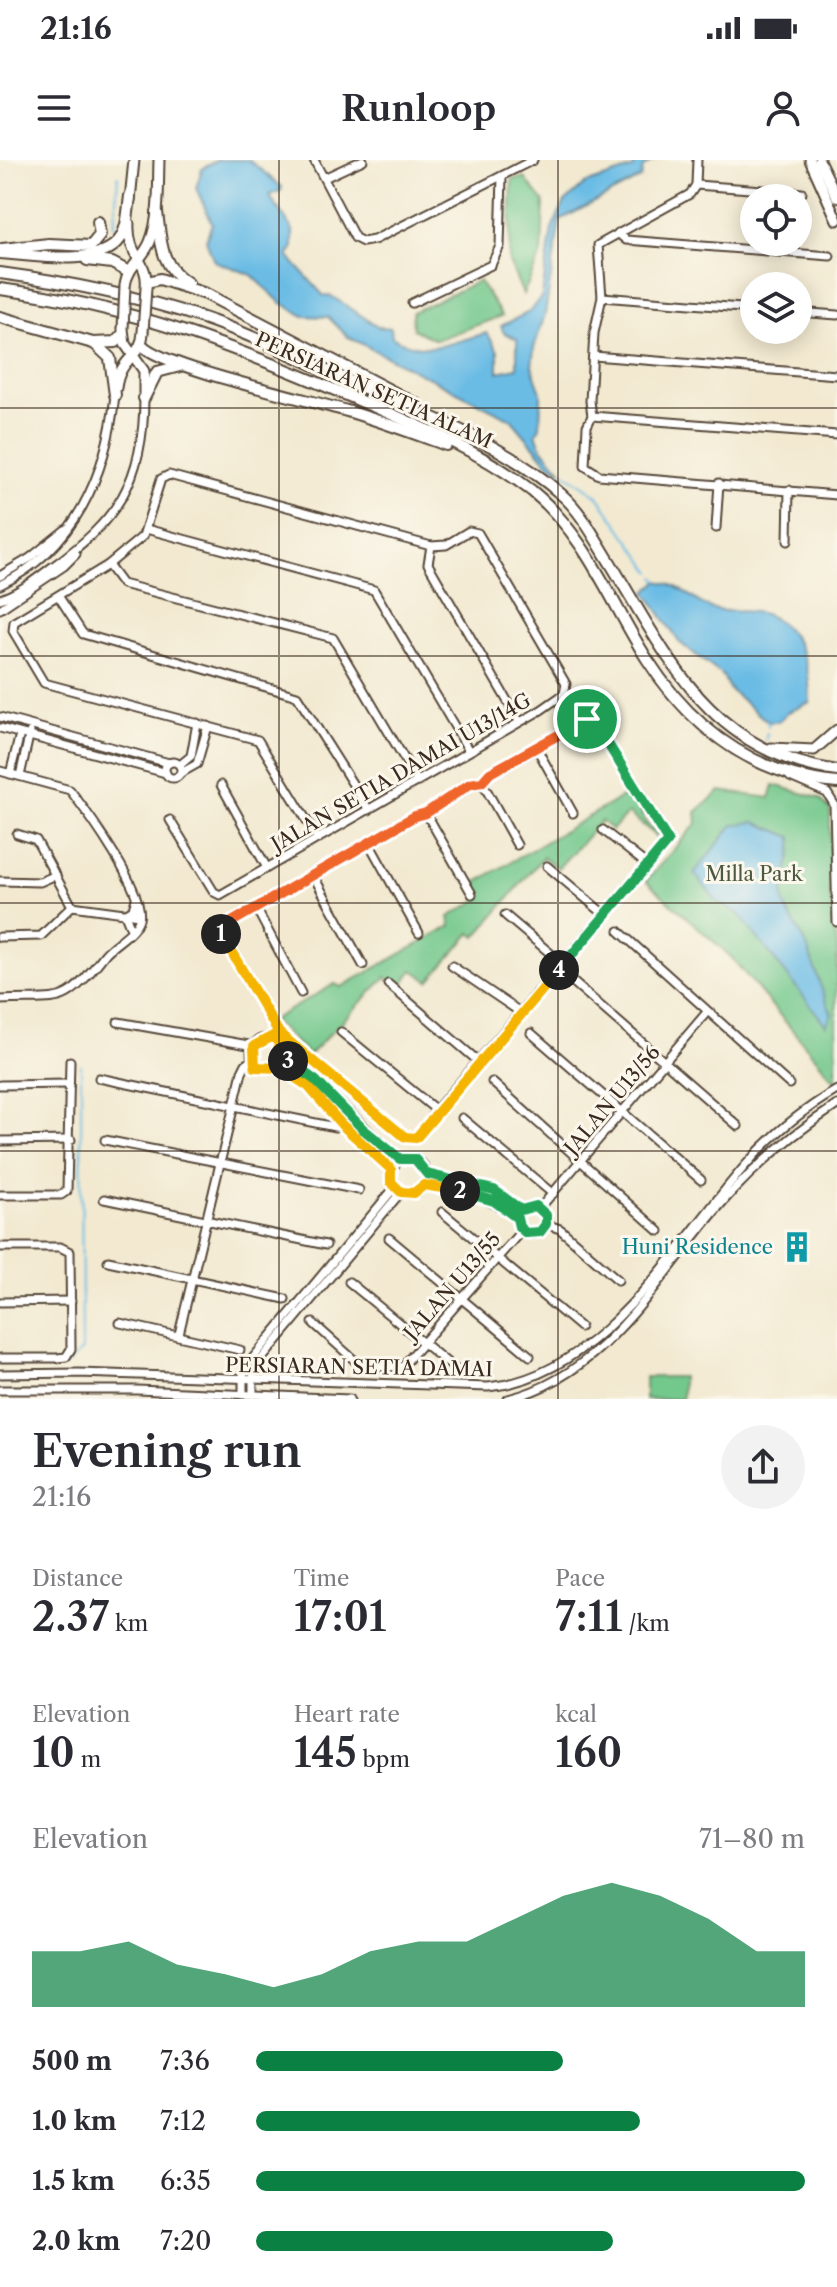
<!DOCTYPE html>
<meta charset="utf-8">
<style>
body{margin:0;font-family:"Libre Caslon Text",serif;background:#f2f2f3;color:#2b2b33;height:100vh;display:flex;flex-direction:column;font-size:30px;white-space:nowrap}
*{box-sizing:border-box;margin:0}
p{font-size:26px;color:#7c7c81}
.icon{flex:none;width:44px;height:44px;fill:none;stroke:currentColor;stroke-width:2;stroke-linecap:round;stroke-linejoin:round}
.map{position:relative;height:1239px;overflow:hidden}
.side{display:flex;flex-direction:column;background:#fff;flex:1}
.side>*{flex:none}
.buttons{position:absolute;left:740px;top:24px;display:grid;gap:16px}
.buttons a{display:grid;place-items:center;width:72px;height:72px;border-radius:50%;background:#fff;box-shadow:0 4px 20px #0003;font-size:40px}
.pin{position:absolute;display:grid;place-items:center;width:68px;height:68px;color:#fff;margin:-34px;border:4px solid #fff;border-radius:50%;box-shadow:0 2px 8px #0007}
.km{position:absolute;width:40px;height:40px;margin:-20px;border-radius:50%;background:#222;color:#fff;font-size:22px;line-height:40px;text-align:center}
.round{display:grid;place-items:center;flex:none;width:84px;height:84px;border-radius:42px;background:#f2f2f3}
.summary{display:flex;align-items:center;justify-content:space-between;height:136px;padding:0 32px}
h1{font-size:44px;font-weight:600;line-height:60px}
.figures{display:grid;grid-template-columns:repeat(3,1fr);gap:12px;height:136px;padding:8px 32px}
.figures div{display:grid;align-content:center}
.figures b{font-size:40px;font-weight:600}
.figures small{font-size:22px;font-weight:400}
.figures p{font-size:22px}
.chart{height:224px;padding:16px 32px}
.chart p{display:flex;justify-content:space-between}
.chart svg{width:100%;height:144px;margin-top:8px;fill:#0b8043;opacity:.7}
ul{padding:0 32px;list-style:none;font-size:26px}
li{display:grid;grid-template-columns:128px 96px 1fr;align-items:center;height:60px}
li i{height:20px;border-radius:10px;background:#0b8043}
.status{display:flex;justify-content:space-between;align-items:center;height:56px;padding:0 40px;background:#fff;direction:ltr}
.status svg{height:22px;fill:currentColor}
header{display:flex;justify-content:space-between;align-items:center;height:104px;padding:0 32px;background:#fff;font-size:36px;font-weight:600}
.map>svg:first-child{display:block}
.green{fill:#73c88c;stroke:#577955;stroke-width:2}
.water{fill:#6abce5;stroke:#527382;stroke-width:2}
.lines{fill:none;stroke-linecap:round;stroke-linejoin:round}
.stream{stroke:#6abce5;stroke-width:2}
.minor-casing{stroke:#564739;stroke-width:11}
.major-casing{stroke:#564739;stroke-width:13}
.highway-casing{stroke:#564739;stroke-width:14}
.minor{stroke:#fff;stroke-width:7}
.major{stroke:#fff;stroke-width:9}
.highway{stroke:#fff;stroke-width:10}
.major-bridge-casing{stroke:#564739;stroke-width:13;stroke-linecap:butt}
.major-bridge{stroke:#fff;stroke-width:9}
.split-1-casing{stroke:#fff;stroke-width:16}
.split-2-casing{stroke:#fff;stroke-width:16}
.split-3-casing{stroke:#fff;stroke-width:16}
.split-4-casing{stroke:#fff;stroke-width:16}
.split-5-casing{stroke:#fff;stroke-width:16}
.split-1{stroke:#f0652b;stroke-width:10}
.split-2{stroke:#f5b400;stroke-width:10}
.split-3{stroke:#22a559;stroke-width:10}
.split-4{stroke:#f5b400;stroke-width:10}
.split-5{stroke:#22a559;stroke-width:10}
.grid{fill:none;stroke:#3b2a1e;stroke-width:2;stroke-opacity:0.55}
.labels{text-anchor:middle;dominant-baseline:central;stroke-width:6;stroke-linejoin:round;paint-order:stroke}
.street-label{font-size:20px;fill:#3b2a1e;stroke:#fbf7ec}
.park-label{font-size:20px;fill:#4c593f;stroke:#fbf7ec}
.culture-label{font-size:20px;fill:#0d838f;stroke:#fbf7ec;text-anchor:end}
</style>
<div class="status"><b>21:16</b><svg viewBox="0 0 49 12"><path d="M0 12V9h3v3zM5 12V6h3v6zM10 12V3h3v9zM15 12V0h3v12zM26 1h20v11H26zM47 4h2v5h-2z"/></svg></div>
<header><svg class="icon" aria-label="menu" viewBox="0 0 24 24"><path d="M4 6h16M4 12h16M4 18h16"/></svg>Runloop<svg class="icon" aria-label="person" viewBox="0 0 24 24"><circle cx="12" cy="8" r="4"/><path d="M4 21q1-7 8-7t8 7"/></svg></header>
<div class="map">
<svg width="837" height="1239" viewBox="0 0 837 1239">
<rect width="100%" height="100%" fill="#fbf7ec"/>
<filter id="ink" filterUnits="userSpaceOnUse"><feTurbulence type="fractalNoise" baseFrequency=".0125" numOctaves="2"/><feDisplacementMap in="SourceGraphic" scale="16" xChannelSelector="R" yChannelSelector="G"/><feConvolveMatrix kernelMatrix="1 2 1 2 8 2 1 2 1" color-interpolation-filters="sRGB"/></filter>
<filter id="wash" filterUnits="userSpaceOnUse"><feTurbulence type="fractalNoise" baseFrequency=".006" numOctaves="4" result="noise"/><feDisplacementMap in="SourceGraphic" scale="32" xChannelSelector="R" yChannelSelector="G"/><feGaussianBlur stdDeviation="1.8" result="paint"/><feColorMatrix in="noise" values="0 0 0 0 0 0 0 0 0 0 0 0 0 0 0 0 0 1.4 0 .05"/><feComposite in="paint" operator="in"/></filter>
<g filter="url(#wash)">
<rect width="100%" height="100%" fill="#f2e9d0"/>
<!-- green -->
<g class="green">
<path d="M525,18l19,24 -2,51 -19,41 -14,-32 3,-83z"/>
<path d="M479,121l23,35 -66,24 -23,-11 -1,-17z"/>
<path d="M774,625l45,13 11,11v84l7,53 -1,136 -106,-126 -84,-75 51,-58 -1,-11 24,-21 50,7z"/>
<path d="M631,632l15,31 15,12 -2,3 -31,-25 -16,17 -11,-9 -43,47 -15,-11 -67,80 -5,-4 -42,48 -16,-11 -14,18 -13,-11 -77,78 -37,-35 63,-36 6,3 110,-61 -2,-9 32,-19 -8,-14z"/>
<rect x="645" y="1217" width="37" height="22"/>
</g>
<!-- water -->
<g class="water">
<path d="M217,0h32l33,27 -1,4 -12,4 24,35v20l-5,6 35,39 8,1 48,31 12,1 1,9c37,21 58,5 95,-4l11,18v21l19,-4v-29l-13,-6 -3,-7 30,-15 11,-15 10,-68 13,-26 20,-18 49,-16 1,-8h19l-11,8 -2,10 -81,42 -15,94 -11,34 -2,18 9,27 -1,34 -4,6 5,14 22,25 -15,-9 -37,-44 -163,-82 -20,-20 -24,-1 -24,-14 -28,-27 -38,-14 -8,-21 6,-17 -16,-35 6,-19z"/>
<path d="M658,421c27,5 34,21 55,28 17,5 40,-1 56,7 33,17 41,51 41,86l-22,10 -10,10h-10l-38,-32 -8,-15 -43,-33 -33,-50z"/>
<path d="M755,662l37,15c2,21 -8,36 -9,55 -1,19 16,35 23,52 9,24 15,47 26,70l-6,11 -88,-112 -20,-10 -24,-30 39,-48z"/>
</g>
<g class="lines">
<!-- stream -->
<g class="stream">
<path d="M114,66l4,-50"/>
<path d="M563,312l34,23 55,77"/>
<path d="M655,417l3,4"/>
<path d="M768,567v-5"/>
<path d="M766,580l1,-7"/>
<path d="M0,1203l68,1 14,-14 -1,-285"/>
</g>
</g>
</g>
<g filter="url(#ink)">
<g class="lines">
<defs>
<g id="minor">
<path d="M314,0l41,78 8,4 11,-2 159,-80"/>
<path d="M697,0l-1,25 -6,9 -92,51 4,52 -8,36 -4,68 2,15 -5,10 -2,40 14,9 238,20"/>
<path d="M324,18l39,-18"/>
<path d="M696,25l106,8"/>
<path d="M618,73l8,7 204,16"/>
<path d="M602,137l152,12"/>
<path d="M412,143l79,-38 9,-19 2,-70"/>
<path d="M798,152l39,3"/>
<path d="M593,196l244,19"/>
<path d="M592,256l245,19"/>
<path d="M716,368l3,-45"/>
<path d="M146,369l228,61 95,161"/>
<path d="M788,381l1,-51"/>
<path d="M431,386l-3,18 91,157"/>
<path d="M108,405l14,19 211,54 85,144"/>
<path d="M0,416l30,-18 35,-28"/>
<path d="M0,425c75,-36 107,-111 115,-190"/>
<path d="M59,437l24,37 214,62 72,114"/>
<path d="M0,439c19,-6 36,-20 52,-32 65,-47 92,-85 92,-169"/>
<path d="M0,449l64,-43 12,-12"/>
<path d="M0,557l169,46"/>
<path d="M583,559l12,4 73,118 -232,269 -17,26 -14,1 -126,-104 -61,-103 197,-114 11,-3 44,-29 12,-2 8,-9 47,-24 11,-10z"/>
<path d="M0,568l166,45"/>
<path d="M537,589l36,64"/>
<circle cx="173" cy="610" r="8"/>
<path d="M180,605l11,-9 6,-33"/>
<path d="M0,611l70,19c17,22 77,104 69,129 -5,15 -25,24 -34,35 -43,55 -40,43 -105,46"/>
<path d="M181,613l16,-9 11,-38"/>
<path d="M10,614l10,-40"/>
<path d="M20,616l10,-44"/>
<path d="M790,617l37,16 7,11 3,118"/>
<path d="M482,622l35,63"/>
<path d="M221,625l46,83"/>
<path d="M426,653l46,81"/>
<path d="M170,660l44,72 6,3 321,-185 23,-16 2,-10 -88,-151 -9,-2 -23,14 -15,1 -262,-71 -8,4 -18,57 -35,29 -94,57 -1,9 31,52 214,57 60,99"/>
<path d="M603,670l43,34"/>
<path d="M17,674l19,6 36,66"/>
<path d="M370,685l49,88"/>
<path d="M547,706l57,48"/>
<path d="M314,717l49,88"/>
<path d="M0,721l40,1 16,-7"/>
<path d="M72,746l67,9"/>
<path d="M257,750l44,83"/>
<path d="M505,755l58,49"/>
<path d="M131,769l-6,-15 8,-5 3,-10"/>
<path d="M619,771l170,153"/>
<path d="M0,777l41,-1 31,-30"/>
<path d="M452,806l68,46"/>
<path d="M573,822l165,144"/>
<path d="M388,824l90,77"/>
<path d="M118,862l136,24"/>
<path d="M341,872l95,78"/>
<path d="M531,873l170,147"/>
<circle cx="266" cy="893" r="15"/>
<path d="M278,895c47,26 81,71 122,104"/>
<path d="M272,906l36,20 34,39 49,44"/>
<path d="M99,918l236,49"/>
<path d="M492,922l167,149"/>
<path d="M0,925l68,-1"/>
<path d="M462,958l91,76"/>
<path d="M105,980l254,50"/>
<path d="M0,981l71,-1"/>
<circle cx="409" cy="1016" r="18"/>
<path d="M427,1014l67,16 27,20"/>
<path d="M424,1025c36,6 64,11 93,33"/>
<path d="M0,1035h61l6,-4 3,-130"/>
<path d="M104,1039l222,46"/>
<circle cx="532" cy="1060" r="14"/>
<path d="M540,1048l167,-196"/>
<path d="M442,1052l138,115"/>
<path d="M546,1064l14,5 58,51"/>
<path d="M389,1078l141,118"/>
<path d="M0,1087h60l10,5 1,97 -5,8 -9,1h-57"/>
<path d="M108,1101l177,38"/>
<path d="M349,1122l112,92"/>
<path d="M0,1142l71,-1"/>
<path d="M120,1163l120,27"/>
<path d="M313,1163l48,43 41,1 120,-137"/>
<path d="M179,1174l63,-262 4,-8 6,-3"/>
<path d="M0,1214l79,-1 409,14c113,-10 187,-141 256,-220 26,-30 58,-57 93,-77"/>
<path d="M0,1230h137l213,9"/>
<path d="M243,1235v-20l5,-11 147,-177"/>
<path d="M253,1235v-19l8,-16 140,-168"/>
<path d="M508,1239c103,-25 155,-132 221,-204 32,-34 69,-65 108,-90"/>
</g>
<g id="major">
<path d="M810,0l27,60"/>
<path d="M819,0l18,37"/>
<path d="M130,40l4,-40"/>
<path d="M129,63c-2,35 20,37 17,64"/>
<path d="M125,126c2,-19 18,-27 25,-44 10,-25 8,-55 9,-82"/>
<path d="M123,169l2,15 19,27v27"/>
<path d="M116,228c4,-32 26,-30 27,-56"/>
<path d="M771,588l43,2 23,-20"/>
</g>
<g id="highway">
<path d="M157,52c4,30 3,54 31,71"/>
<path d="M2,89l47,-5 42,2 9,-11 -2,-13"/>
<path d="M0,93c31,2 100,15 120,-14 8,-12 8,-29 10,-43"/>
<path d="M87,100l25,3 17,9"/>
<path d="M0,113c67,9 136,23 200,44 57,19 112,48 167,72 67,29 140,57 195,106 20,17 35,47 49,69 59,97 99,188 226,207"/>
<path d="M147,122l13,-3 46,15 212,111"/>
<path d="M0,129c132,17 235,58 356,110 61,26 123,51 176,92 55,45 78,110 115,168 45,70 107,116 190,124"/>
<path d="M0,157l93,26 23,-1 6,-7"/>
<path d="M95,184l15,14 5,37"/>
<path d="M142,185c20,22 167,55 205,66 34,10 66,22 99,34"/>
<path d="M144,238l13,-26 23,-6"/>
</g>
</defs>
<!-- minor casing -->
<use href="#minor" class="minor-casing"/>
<!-- major casing -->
<use href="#major" class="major-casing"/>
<!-- highway casing -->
<use href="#highway" class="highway-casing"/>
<!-- minor -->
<use href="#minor" class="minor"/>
<!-- major -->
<use href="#major" class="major"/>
<!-- highway -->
<use href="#highway" class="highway"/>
<defs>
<g id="major-bridge">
<path d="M123,169l2,-43"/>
<path d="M143,172l3,-44"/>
</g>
</defs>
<!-- major-bridge casing -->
<use href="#major-bridge" class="major-bridge-casing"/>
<!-- major-bridge -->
<use href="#major-bridge" class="major-bridge"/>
</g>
</g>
<g class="lines" filter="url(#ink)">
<defs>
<path id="split-1" d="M221,774l-3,-4 197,-114 11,-3 44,-29 12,-2 8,-9 97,-54"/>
<path id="split-2" d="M221,774l58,99 -25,13 1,21 25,1 28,18 34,39 49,44v13l10,10 13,1 10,-8 36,6"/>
<path id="split-3" d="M288,901l27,19 48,49 37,30h15l12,15 67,16 27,20 15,-4 10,9v9l-6,8 -14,1 -7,-6 -2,-9 -23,-17 -34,-10"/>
<path id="split-4" d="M288,901l-10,-6 1,-12 -5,-5 5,-5 126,104 11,1 143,-168"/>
<path id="split-5" d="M559,810l109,-129 -73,-118 -8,-4"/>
</defs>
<!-- split-1 casing -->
<use href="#split-1" class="split-1-casing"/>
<!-- split-2 casing -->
<use href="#split-2" class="split-2-casing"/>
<!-- split-3 casing -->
<use href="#split-3" class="split-3-casing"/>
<!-- split-4 casing -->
<use href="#split-4" class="split-4-casing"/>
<!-- split-5 casing -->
<use href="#split-5" class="split-5-casing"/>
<!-- split-1 -->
<use href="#split-1" class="split-1"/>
<!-- split-2 -->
<use href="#split-2" class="split-2"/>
<!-- split-3 -->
<use href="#split-3" class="split-3"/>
<!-- split-4 -->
<use href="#split-4" class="split-4"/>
<!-- split-5 -->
<use href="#split-5" class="split-5"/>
</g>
<!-- grid -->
<path class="grid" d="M279,0v1239M558,0v1239M0,248h837M0,496h837M0,743h837M0,991h837"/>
<!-- icons -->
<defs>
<symbol id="building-bare" viewBox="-9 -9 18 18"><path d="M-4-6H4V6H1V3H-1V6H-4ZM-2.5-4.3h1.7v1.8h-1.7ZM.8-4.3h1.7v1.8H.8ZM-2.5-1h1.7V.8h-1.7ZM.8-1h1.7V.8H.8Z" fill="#0f9aa8" stroke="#fbf7ec" stroke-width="2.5" paint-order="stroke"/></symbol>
</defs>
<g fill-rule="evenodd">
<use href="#building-bare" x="775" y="1065" width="44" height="44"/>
</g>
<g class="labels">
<!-- street labels -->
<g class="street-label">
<text transform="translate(374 230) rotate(24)">PERSIARAN SETIA ALAM</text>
<text transform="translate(401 612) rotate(-30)">JALAN SETIA DAMAI U13/14G</text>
<text transform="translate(612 940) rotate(-50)">JALAN U13/56</text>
<text transform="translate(452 1126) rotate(-49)">JALAN U13/55</text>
<text transform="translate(359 1207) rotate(1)">PERSIARAN SETIA DAMAI</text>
</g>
<!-- park labels -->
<g class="park-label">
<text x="754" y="714">Milla Park</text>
</g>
<!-- culture labels -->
<g class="culture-label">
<text x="773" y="1087">Huni Residence</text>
</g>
</g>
</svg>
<div class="buttons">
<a><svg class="icon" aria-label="locate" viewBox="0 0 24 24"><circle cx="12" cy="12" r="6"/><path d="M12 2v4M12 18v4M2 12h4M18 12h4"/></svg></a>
<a><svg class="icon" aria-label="layers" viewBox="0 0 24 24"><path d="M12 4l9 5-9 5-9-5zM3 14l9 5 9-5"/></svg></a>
</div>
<div class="pin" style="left:587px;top:559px;background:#1e9e55"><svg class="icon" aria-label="arrive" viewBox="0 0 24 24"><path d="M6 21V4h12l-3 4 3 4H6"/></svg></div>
<b class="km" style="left:221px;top:774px">1</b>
<b class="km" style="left:460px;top:1031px">2</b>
<b class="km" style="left:288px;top:901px">3</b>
<b class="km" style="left:559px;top:810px">4</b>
</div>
<section class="side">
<div class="summary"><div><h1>Evening run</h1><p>21:16</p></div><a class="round"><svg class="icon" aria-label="share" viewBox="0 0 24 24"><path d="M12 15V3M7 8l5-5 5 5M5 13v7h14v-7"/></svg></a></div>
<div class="figures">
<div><p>Distance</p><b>2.37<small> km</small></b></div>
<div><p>Time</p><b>17:01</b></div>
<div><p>Pace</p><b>7:11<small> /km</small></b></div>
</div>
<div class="figures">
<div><p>Elevation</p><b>10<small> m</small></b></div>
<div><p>Heart rate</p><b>145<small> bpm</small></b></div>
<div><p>kcal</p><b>160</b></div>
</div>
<div class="chart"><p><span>Elevation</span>71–80 m</p>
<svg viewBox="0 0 160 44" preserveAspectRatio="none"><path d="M0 44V27L10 27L20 24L30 31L40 34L50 38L60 34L70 27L80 24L90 24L100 17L110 10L120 6L130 10L140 17L150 27L160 27V44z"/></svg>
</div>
<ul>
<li><b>500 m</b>7:36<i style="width:56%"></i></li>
<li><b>1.0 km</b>7:12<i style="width:70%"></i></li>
<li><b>1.5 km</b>6:35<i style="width:100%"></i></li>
<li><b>2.0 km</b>7:20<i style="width:65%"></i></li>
</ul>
</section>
